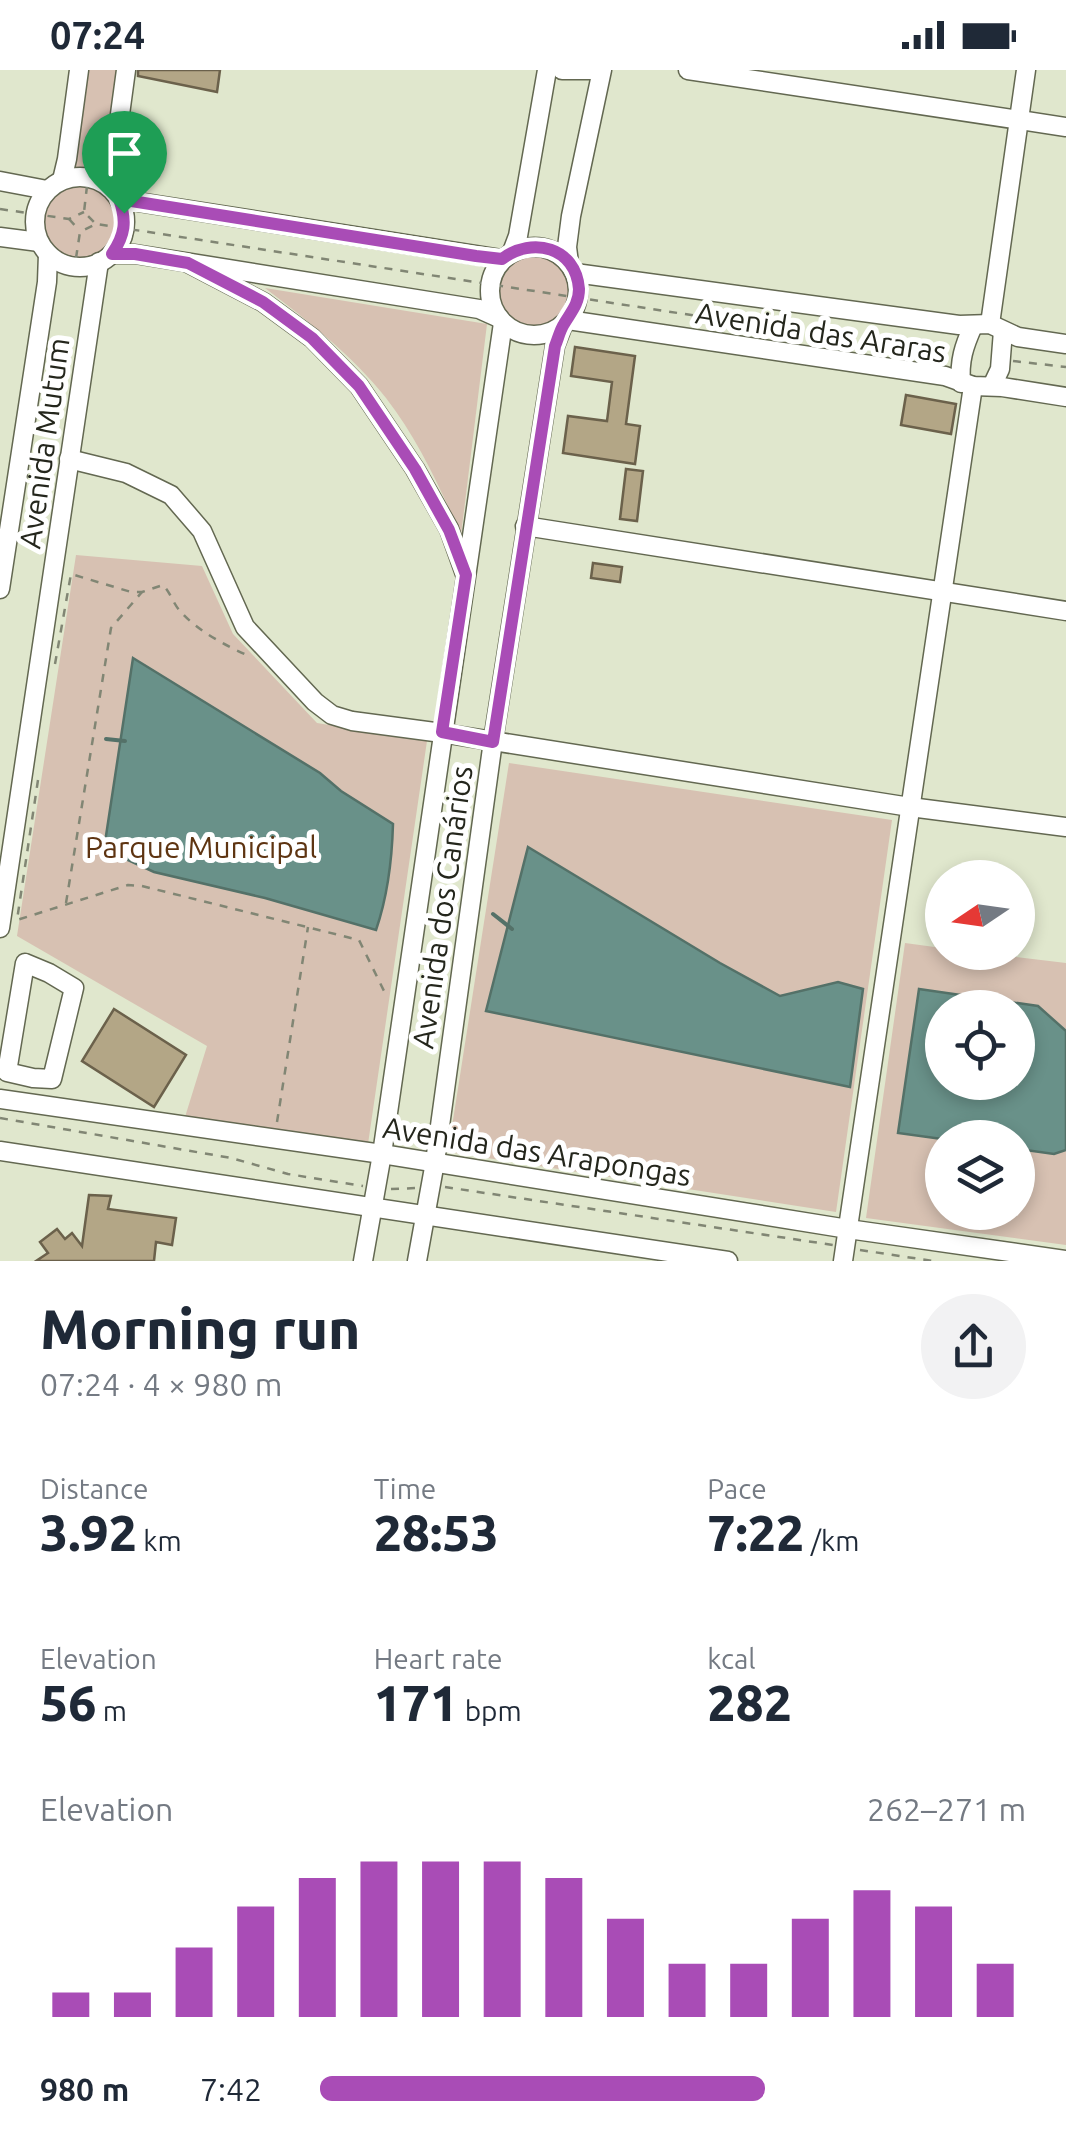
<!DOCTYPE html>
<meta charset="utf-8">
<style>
body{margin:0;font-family:Ubuntu,sans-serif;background:#f2f2f3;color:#1f2937;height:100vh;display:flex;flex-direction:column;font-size:38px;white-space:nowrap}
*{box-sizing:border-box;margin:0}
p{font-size:32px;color:#747a83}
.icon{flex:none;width:55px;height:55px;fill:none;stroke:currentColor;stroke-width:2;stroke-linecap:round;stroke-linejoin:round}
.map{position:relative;height:1191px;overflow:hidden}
.side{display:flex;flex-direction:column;background:#fff;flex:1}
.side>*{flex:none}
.needle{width:65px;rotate:257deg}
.buttons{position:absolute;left:925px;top:790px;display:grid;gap:20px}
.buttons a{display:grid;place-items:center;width:110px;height:110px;border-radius:50%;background:#fff;box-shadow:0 5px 15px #0003;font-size:50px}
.pin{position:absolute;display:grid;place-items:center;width:85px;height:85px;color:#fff;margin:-102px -42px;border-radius:50% 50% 50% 0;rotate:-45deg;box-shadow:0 0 10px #0007}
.pin .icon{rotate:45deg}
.round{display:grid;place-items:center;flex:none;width:105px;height:105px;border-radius:52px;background:#f2f2f3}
.headline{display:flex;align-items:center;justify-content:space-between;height:170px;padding:0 40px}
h1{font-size:55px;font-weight:800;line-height:75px}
.stats{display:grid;grid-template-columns:repeat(3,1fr);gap:15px;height:170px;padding:10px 40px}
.stats div{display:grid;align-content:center}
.stats b{font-size:50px;font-weight:800}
.stats small{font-size:28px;font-weight:400}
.stats p{font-size:28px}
.chart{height:280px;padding:20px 40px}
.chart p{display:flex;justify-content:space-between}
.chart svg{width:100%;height:180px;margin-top:10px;stroke:#a94cb6;stroke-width:6}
ul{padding:0 40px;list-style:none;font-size:32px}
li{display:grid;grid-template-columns:160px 120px 1fr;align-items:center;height:75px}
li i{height:25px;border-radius:12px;background:#a94cb6}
.status{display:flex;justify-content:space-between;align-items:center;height:70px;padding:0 50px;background:#fff;direction:ltr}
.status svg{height:28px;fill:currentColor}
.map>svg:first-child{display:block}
.green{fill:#d7c1b2;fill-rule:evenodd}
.water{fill:#699189;stroke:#547168;stroke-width:2.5;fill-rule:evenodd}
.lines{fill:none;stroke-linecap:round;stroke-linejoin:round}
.stream{stroke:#547168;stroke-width:4}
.building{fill:#b3a686;stroke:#6b614b;stroke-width:2.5}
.minor-casing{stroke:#636851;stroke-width:21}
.path{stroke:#818674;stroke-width:2.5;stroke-dasharray:8 8;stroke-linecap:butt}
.minor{stroke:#fff;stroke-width:18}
.route-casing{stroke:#fff;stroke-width:20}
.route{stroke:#a94cb6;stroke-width:12}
.labels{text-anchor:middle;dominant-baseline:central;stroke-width:10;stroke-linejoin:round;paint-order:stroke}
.street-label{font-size:30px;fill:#24261c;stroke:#fff}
.park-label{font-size:30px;fill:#5e3411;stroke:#fff}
</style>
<div class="status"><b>07:24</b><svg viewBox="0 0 49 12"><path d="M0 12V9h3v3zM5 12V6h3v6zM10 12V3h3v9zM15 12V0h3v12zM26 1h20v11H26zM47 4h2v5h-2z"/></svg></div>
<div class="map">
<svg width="1066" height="1191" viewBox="0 0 1066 1191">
<rect width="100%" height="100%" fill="#e0e7cd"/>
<!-- green -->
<g class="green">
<path d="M85,0h32l-15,102 -21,-5 -11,1z"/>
<circle cx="80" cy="152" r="37"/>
<circle cx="534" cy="220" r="38"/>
<path d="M265,218l222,36 -26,211c-21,-47 -43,-96 -75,-137 -34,-43 -78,-77 -121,-110z"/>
<path d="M76,485l126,11 31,68 84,89 110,18 -59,403 -183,-27 22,-71 -190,-110z"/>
<path d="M509,693l383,57 -56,392 -388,-60z"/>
<path d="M905,873l37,5v4l39,1 85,10v282l-200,-27zM942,938h76v74h-76zM942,1068h76v74h-76z"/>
</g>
<!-- water -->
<g class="water">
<path d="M133,588l187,115 21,18 52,33c-1,37 -5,71 -17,106l-111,-32 -111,-26 -50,-23z"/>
<path d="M528,777l192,116 60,33 58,-14 25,7 -13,98 -364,-76z"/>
<path d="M919,919l119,17 28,25v119l-12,4 -36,-5v-11l-76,1 -44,-6zM942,938h76v74h-76z"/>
</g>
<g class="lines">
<!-- stream -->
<g class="stream">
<path d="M106,669l19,2"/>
<path d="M493,844l19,15"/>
</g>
</g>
<!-- building -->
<g class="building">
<path d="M138,0h82l-3,22 -79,-16z"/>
<path d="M575,277l60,9 -9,68 14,2 -5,38 -72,-11 5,-37 39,5 5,-39 -41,-6z"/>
<path d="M906,325l50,9 -5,30 -50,-9z"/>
<path d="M626,399l17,2 -6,50 -17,-2z"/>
<path d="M593,493l29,4 -2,15 -29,-4z"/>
<path d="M114,939l72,46 -32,52 -72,-46z"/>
<path d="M89,1125l22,1 -3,13 68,9 -4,27 -16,-3 -2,19h-118l12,-8 -8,-11 17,-13 8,10 7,-6 10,13z"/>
</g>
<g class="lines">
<defs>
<g id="minor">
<path d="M562,0h29"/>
<path d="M688,0l378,57"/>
<circle cx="80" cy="152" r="45"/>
<path d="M62,110l5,-21 12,-89"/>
<path d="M0,111l47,9"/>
<path d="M110,118l16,-118"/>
<path d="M119,129l383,60"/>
<path d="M0,167l39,5"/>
<circle cx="534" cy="221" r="44"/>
<path d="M512,182l6,-16 29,-166"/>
<path d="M112,184h23l344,55 20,9"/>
<path d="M188,193l75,39 49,36 47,48 56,83 34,60 16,45"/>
<path d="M569,193l-2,-16 4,-31 31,-146"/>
<path d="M575,203l384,52 31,-1 28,13 48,7"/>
<path d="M568,250l377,56 28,10 29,1 64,10"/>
<path d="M990,254l36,-254"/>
<path d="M961,313c-2,-22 3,-37 12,-57"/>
<path d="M992,316l8,-17 3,-38"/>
<path d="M69,389l57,14 45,22 31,36 43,96 70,75 17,13 20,6 90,12 468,74 156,20"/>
<path d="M525,456l541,85"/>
<path d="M0,519l47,-307 1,-28"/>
<path d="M0,858l99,-666"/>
<path d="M25,893l24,10 25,15 -22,91 -19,-1 -26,-6z"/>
<path d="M0,1029l382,55 466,75 218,31"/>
<path d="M0,1081l728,110"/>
<path d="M363,1191l19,-107 121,-831"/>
<path d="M417,1191l18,-99 58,-421 62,-395 8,-21"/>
<path d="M843,1191l130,-875"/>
</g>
</defs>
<!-- minor casing -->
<use href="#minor" class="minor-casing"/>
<!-- path -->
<g class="path">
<path d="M87,116l-3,26 11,11"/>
<path d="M0,139l69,10 15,-7"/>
<path d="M69,149l10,11"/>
<path d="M76,188l4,-26 16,-8 608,93 241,42"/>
<path d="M1013,291l53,6"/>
<path d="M55,594l16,-90 60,18h11l21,-7c8,8 10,19 18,27 17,19 45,34 68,44"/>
<path d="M38,710l-21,140 111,-35 14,1 217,54 26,53 3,1"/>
<path d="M66,833l45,-275 31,-36"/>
<path d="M0,1048l231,40 57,16 75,12"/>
<path d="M277,1052l31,-195"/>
<path d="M445,1117l388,58"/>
<path d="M391,1119l26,-1"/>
<path d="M860,1180l73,11"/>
</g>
<!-- minor -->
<use href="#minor" class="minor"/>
</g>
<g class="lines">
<defs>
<path id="route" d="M119,129l357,57 26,3c30,-23 74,-12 77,30 0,15 -8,23 -15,35 -4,6 -6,15 -9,22l-62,396 -51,-10 24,-157 -17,-45 -34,-61 -56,-83 -47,-48 -49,-36 -75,-39 -53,-9h-23c13,-19 15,-33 7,-55z"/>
</defs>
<!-- route casing -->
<use href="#route" class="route-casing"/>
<!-- route -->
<use href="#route" class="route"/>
</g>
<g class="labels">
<!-- street labels -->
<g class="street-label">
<text transform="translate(821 262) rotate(9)">Avenida das Araras</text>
<text transform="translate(44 373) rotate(-82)">Avenida Mutum</text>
<text transform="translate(442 837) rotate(-82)">Avenida dos Canários</text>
<text transform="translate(537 1081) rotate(9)">Avenida das Arapongas</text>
</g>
<!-- park labels -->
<g class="park-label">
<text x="201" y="777">Parque Municipal</text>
</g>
</g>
</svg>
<div class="buttons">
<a><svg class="needle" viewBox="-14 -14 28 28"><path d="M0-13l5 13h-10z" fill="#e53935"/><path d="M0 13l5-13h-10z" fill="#747a83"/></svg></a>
<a><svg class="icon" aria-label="locate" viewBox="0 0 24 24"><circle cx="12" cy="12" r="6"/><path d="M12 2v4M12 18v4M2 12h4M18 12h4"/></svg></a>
<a><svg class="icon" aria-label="layers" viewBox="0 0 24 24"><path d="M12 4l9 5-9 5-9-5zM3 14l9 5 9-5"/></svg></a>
</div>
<div class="pin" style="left:124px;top:143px;background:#1e9e55"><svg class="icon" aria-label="arrive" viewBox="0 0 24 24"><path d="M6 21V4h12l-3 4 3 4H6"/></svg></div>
</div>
<section class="side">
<div class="headline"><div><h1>Morning run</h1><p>07:24 · 4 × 980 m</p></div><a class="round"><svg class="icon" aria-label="share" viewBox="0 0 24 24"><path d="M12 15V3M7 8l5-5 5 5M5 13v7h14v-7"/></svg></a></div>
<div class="stats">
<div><p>Distance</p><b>3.92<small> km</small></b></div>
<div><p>Time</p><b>28:53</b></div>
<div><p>Pace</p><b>7:22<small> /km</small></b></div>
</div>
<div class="stats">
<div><p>Elevation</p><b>56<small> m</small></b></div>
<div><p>Heart rate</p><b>171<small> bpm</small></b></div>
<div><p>kcal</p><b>282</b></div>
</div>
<div class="chart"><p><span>Elevation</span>262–271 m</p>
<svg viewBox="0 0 160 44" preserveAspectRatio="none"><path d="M5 44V38M15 44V38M25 44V27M35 44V17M45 44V10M55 44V6M65 44V6M75 44V6M85 44V10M95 44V20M105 44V31M115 44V31M125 44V20M135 44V13M145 44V17M155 44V31"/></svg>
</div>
<ul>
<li><b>980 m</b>7:42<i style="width:63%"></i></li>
</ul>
</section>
